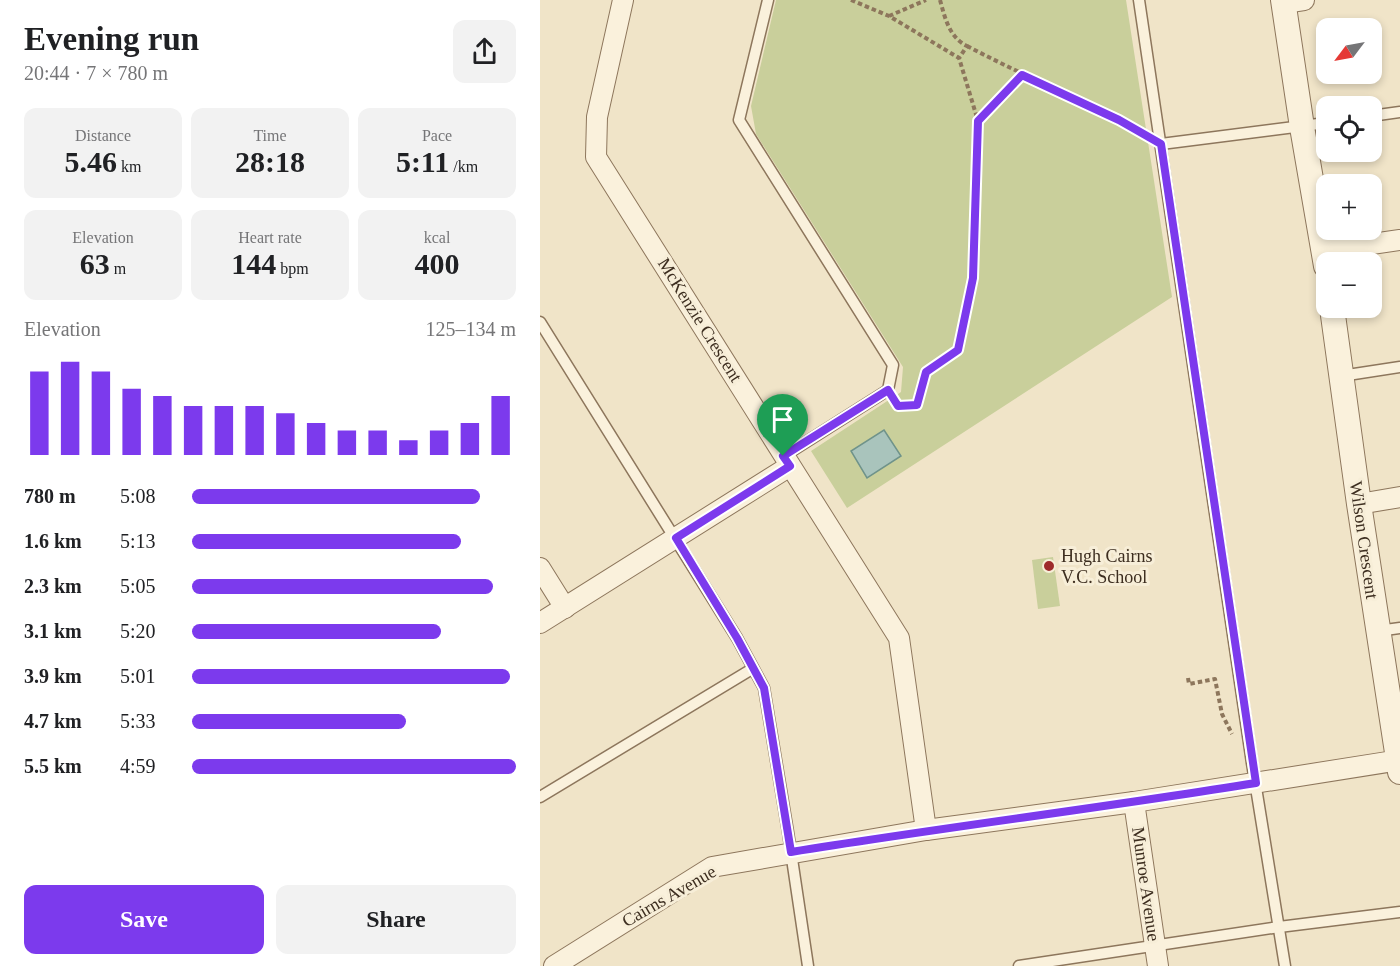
<!DOCTYPE html>
<meta charset="utf-8">
<style>
body{margin:0;font-family:Georgia,serif;background:#f2f2f2;color:#202124;height:100vh;display:flex;flex-direction:column;font-size:22px;white-space:nowrap}
*{box-sizing:border-box;margin:0}
p{font-size:20px;color:#757577}
.icon{flex:none;width:33px;height:33px;fill:none;stroke:currentColor;stroke-width:2;stroke-linecap:round;stroke-linejoin:round}
.map{position:relative;flex:1;overflow:hidden}
.drawer{display:flex;flex-direction:column;background:#fff;width:540px}
.drawer>*{flex:none}
.needle{width:39px;rotate:238deg}
.fabs{position:absolute;left:776px;top:18px;display:grid;gap:12px}
.fabs a{display:grid;place-items:center;width:66px;height:66px;border-radius:12px;background:#fff;box-shadow:0 3px 9px #0003;font-size:30px}
.pin{position:absolute;display:grid;place-items:center;width:51px;height:51px;color:#fff;margin:-62px -26px;border-radius:50% 50% 50% 0;rotate:-45deg;box-shadow:0 0 6px #0007}
.pin .icon{rotate:45deg}
.round{display:grid;place-items:center;flex:none;width:63px;height:63px;border-radius:12px;background:#f2f2f2}
.headline{display:flex;align-items:center;justify-content:space-between;height:102px;padding:0 24px}
h1{font-size:33px;font-weight:700;line-height:45px}
.stats{display:grid;grid-template-columns:repeat(3,1fr);gap:9px;height:102px;padding:6px 24px}
.stats div{display:grid;align-content:center;border-radius:12px;background:#f2f2f2;text-align:center}
.stats b{font-size:30px;font-weight:700}
.stats small{font-size:16px;font-weight:400}
.stats p{font-size:16px}
.chart{height:168px;padding:12px 24px}
.chart p{display:flex;justify-content:space-between}
.chart svg{width:100%;height:108px;margin-top:6px;stroke:#7c3aed;stroke-width:6}
.button{display:flex;gap:12px;margin-top:auto;padding:12px 24px}
.button a{flex:1;height:69px;border-radius:12px;background:#7c3aed;color:#fff;font-size:24px;font-weight:700;line-height:69px;text-align:center}
.button a+a{background:#f2f2f2;color:#202124}
ul{padding:0 24px;list-style:none;font-size:20px}
li{display:grid;grid-template-columns:96px 72px 1fr;align-items:center;height:45px}
li i{height:15px;border-radius:8px;background:#7c3aed}
main{display:flex;flex:1;min-height:0}
.map>svg:first-child{display:block}
.green{fill:#c9cf9b}
.water{fill:#a9c4bc;stroke:#6f938a;stroke-width:1.5}
.lines{fill:none;stroke-linecap:round;stroke-linejoin:round}
.service-casing{stroke:#8d765c;stroke-width:13}
.minor-casing{stroke:#8d765c;stroke-width:22}
.tertiary-casing{stroke:#8d765c;stroke-width:26}
.path{stroke:#8d765c;stroke-width:4;stroke-dasharray:4.5 3;stroke-linecap:butt}
.service{stroke:#faf1dc;stroke-width:10}
.minor{stroke:#faf1dc;stroke-width:20}
.tertiary{stroke:#faf1dc;stroke-width:24}
.route-casing{stroke:#fff;stroke-width:12}
.route{stroke:#7c3aed;stroke-width:8}
.poi-dot{fill:#9e2a2b;stroke:#f7eed8;stroke-width:2}
.labels{text-anchor:middle;dominant-baseline:central;stroke-width:6;stroke-linejoin:round;paint-order:stroke}
.street-label{font-size:18px;fill:#3d2e20;stroke:#f7eed8}
.poi-label{font-size:18px;fill:#3d2e20;stroke:#f7eed8;text-anchor:start}
</style>
<main>
<section class="drawer">
<div class="headline"><div><h1>Evening run</h1><p>20:44 · 7 × 780 m</p></div><a class="round"><svg class="icon" aria-label="share" viewBox="0 0 24 24"><path d="M12 15V3M7 8l5-5 5 5M5 13v7h14v-7"/></svg></a></div>
<div class="stats">
<div><p>Distance</p><b>5.46<small> km</small></b></div>
<div><p>Time</p><b>28:18</b></div>
<div><p>Pace</p><b>5:11<small> /km</small></b></div>
</div>
<div class="stats">
<div><p>Elevation</p><b>63<small> m</small></b></div>
<div><p>Heart rate</p><b>144<small> bpm</small></b></div>
<div><p>kcal</p><b>400</b></div>
</div>
<div class="chart"><p><span>Elevation</span>125–134 m</p>
<svg viewBox="0 0 160 44" preserveAspectRatio="none"><path d="M5 44V10M15 44V6M25 44V10M35 44V17M45 44V20M55 44V24M65 44V24M75 44V24M85 44V27M95 44V31M105 44V34M115 44V34M125 44V38M135 44V34M145 44V31M155 44V20"/></svg>
</div>
<ul>
<li><b>780 m</b>5:08<i style="width:89%"></i></li>
<li><b>1.6 km</b>5:13<i style="width:83%"></i></li>
<li><b>2.3 km</b>5:05<i style="width:93%"></i></li>
<li><b>3.1 km</b>5:20<i style="width:77%"></i></li>
<li><b>3.9 km</b>5:01<i style="width:98%"></i></li>
<li><b>4.7 km</b>5:33<i style="width:66%"></i></li>
<li><b>5.5 km</b>4:59<i style="width:100%"></i></li>
</ul>
<div class="button"><a>Save</a><a>Share</a></div>
</section>
<div class="map">
<svg width="860" height="966" viewBox="0 0 860 966">
<rect width="100%" height="100%" fill="#f0e4c8"/>
<!-- green -->
<g class="green">
<path d="M236,0h350l46,297 -325,211 -36,-57 90,-59 2,-25 -147,-233 -5,-28z"/>
<path d="M513,557l7,49 -22,3 -6,-49z"/>
</g>
<!-- water -->
<path class="water" d="M344,430l17,26 -34,22 -16,-27z"/>
<g class="lines">
<defs>
<g id="service">
<path d="M228,0l-29,120 154,245 -5,25 -104,66"/>
<path d="M599,0l113,763 33,203"/>
<path d="M831,116l29,-4"/>
<path d="M621,144l165,-21"/>
<path d="M0,322l197,316 27,50 24,144 20,134"/>
<path d="M801,376l59,-9"/>
<path d="M838,631l22,-3"/>
<path d="M0,797l212,-128"/>
<path d="M479,966l260,-39 121,-15"/>
</g>
<g id="minor">
<path d="M83,0l-26,117 -1,40 303,481 27,192"/>
<path d="M744,3l20,-3"/>
<path d="M784,251l76,-11"/>
<path d="M819,504l41,-7"/>
<path d="M0,568l25,40"/>
<path d="M0,623l250,-157"/>
<path d="M594,802l24,164"/>
<path d="M14,966l158,-99 214,-37 208,-28 266,-42"/>
</g>
<g id="tertiary">
<path d="M743,0l19,127 24,139"/>
<path d="M792,308l27,196 41,268"/>
</g>
</defs>
<!-- service casing -->
<use href="#service" class="service-casing"/>
<!-- minor casing -->
<use href="#minor" class="minor-casing"/>
<!-- tertiary casing -->
<use href="#tertiary" class="tertiary-casing"/>
<!-- path -->
<g class="path">
<path d="M311,0l38,16 70,42 19,63 -5,157 -15,72 -32,22 -9,33 -19,1 -4,-5"/>
<path d="M400,0c5,18 9,37 27,46l-8,12"/>
<path d="M349,16l37,-16"/>
<path d="M427,46c59,31 120,56 178,89"/>
<path d="M438,120l44,-45"/>
<path d="M648,678l1,6 26,-5 7,35 10,20"/>
</g>
<!-- service -->
<use href="#service" class="service"/>
<!-- minor -->
<use href="#minor" class="minor"/>
<!-- tertiary -->
<use href="#tertiary" class="tertiary"/>
</g>
<g class="lines">
<defs>
<path id="route" d="M482,75l97,45 42,24 95,639c-155,25 -310,44 -465,69l-27,-164 -27,-50 -61,-100 114,-72 -7,-10 105,-66 10,16 19,-1 9,-33 32,-22 15,-72 5,-157z"/>
</defs>
<!-- route casing -->
<use href="#route" class="route-casing"/>
<!-- route -->
<use href="#route" class="route"/>
</g>
<!-- markers -->
<circle class="poi-dot" cx="509" cy="566" r="6"/>
<g class="labels">
<!-- street labels -->
<g class="street-label">
<text transform="translate(160 320) rotate(58)">McKenzie Crescent</text>
<text transform="translate(824 540) rotate(82)">Wilson Crescent</text>
<text transform="translate(606 884) rotate(82)">Munroe Avenue</text>
<text transform="translate(129 896) rotate(-30)">Cairns Avenue</text>
</g>
<!-- poi labels -->
<g class="poi-label">
<text x="521" y="556">Hugh Cairns<tspan x="521" dy="21">V.C. School</tspan></text>
</g>
</g>
</svg>
<div class="fabs">
<a><svg class="needle" viewBox="-14 -14 28 28"><path d="M0-13l5 13h-10z" fill="#e53935"/><path d="M0 13l5-13h-10z" fill="#757577"/></svg></a>
<a><svg class="icon" aria-label="locate" viewBox="0 0 24 24"><circle cx="12" cy="12" r="6"/><path d="M12 2v4M12 18v4M2 12h4M18 12h4"/></svg></a>
<a>+</a>
<a>−</a>
</div>
<div class="pin" style="left:243px;top:456px;background:#1e9e55"><svg class="icon" aria-label="arrive" viewBox="0 0 24 24"><path d="M6 21V4h12l-3 4 3 4H6"/></svg></div>
</div>
</main>
